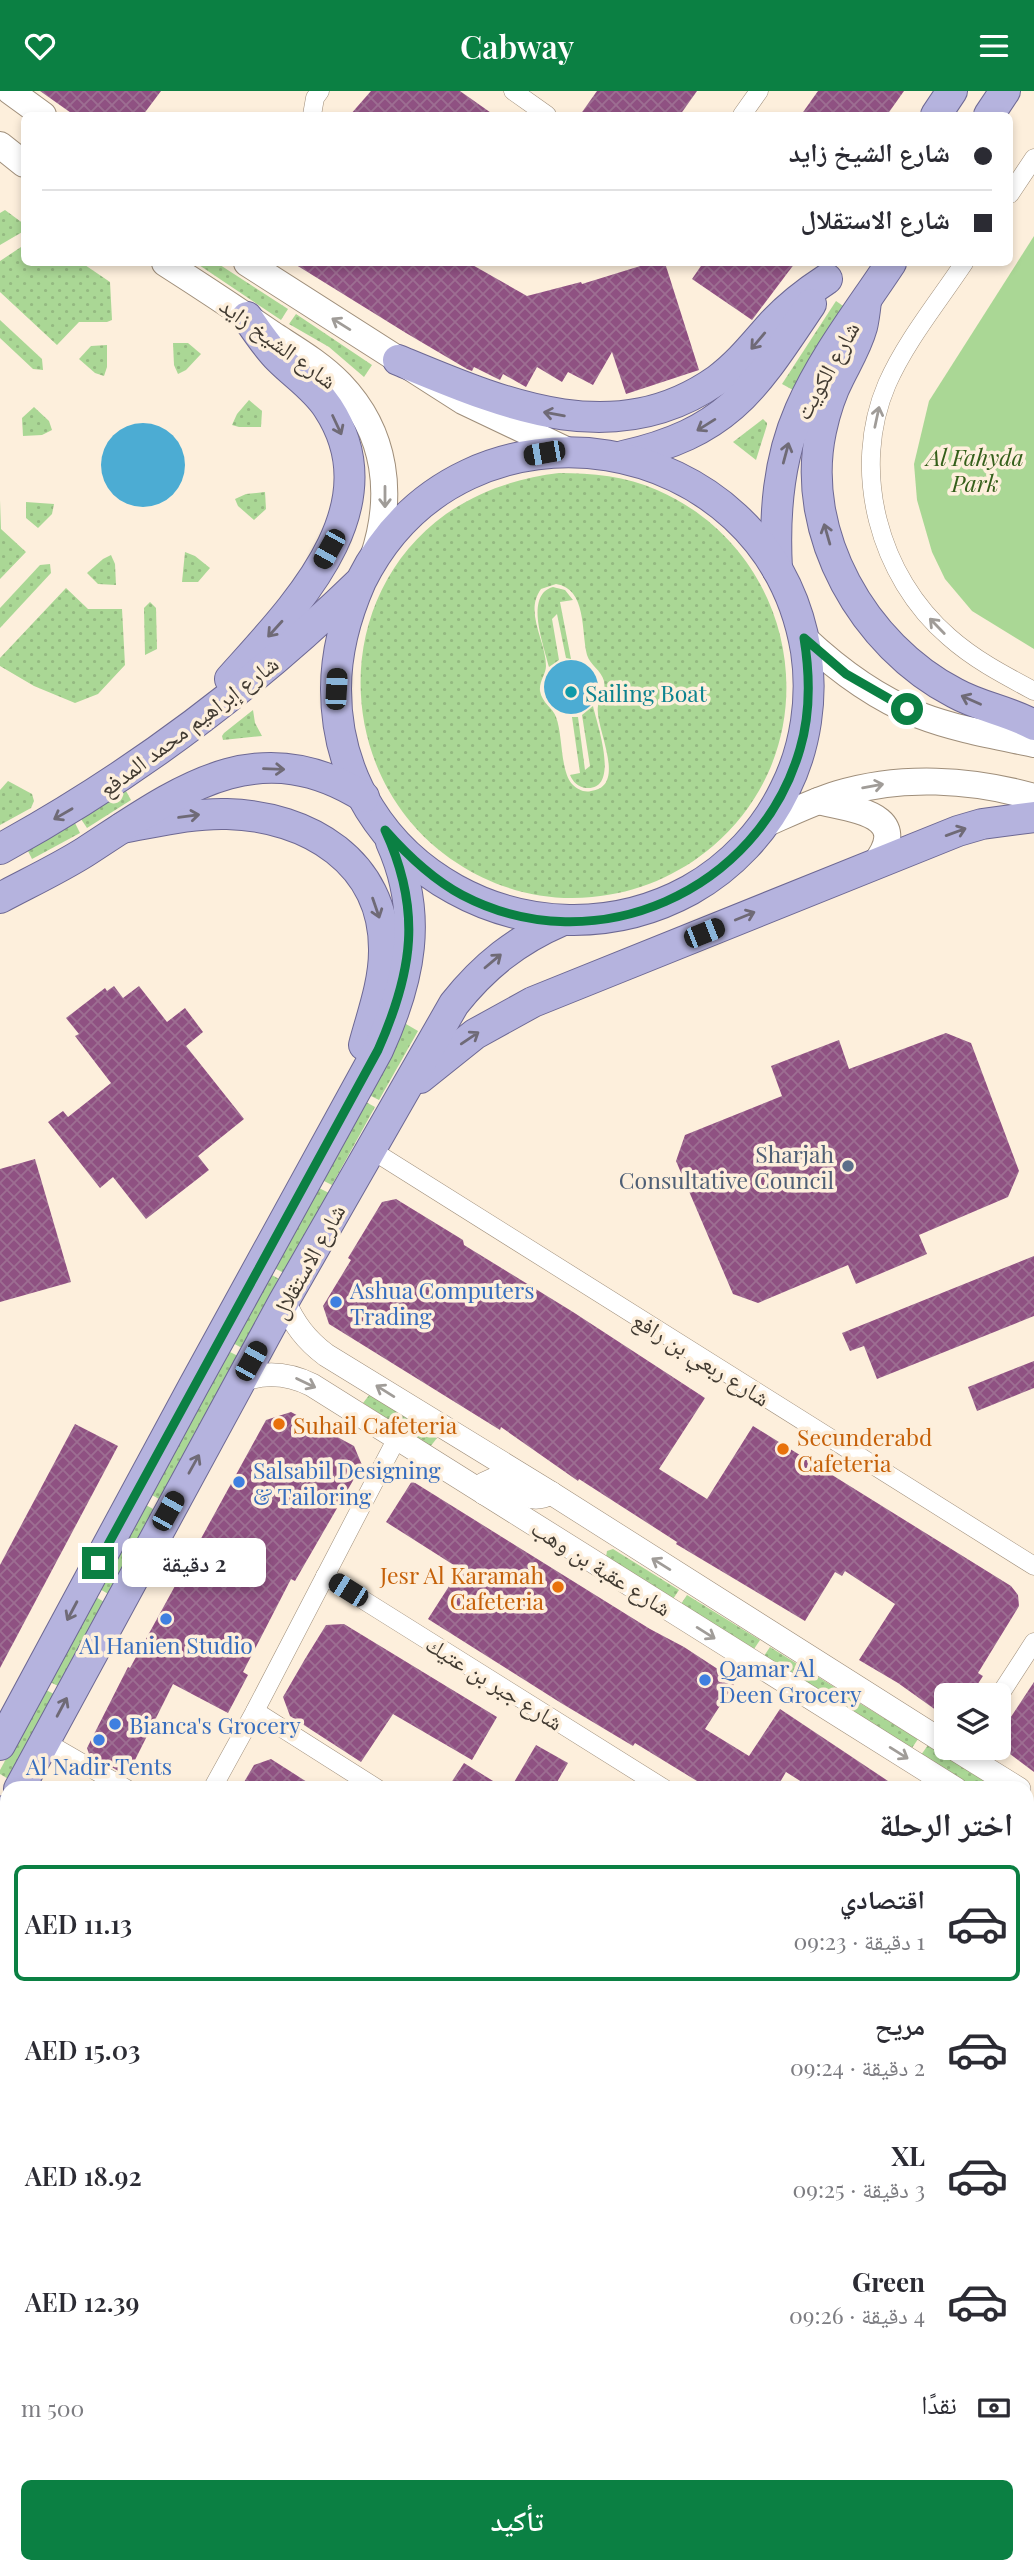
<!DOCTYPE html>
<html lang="ar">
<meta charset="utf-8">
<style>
body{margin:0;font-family:"Playfair Display","Noto Naskh Arabic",serif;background:#f2f2f3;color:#2b2b33;direction:rtl;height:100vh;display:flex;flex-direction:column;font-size:26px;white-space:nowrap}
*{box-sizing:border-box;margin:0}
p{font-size:23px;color:#7c7c81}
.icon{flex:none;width:38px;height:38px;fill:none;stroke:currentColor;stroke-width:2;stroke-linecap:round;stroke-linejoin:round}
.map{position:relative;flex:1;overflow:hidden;direction:ltr}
.panel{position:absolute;left:0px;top:1690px;width:1034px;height:793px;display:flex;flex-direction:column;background:#fff;border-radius:21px 21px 0 0;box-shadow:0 4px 10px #0003;direction:rtl}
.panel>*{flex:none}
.guide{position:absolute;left:21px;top:21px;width:992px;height:154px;border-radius:10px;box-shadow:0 4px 10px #0003;direction:rtl;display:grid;align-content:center;height:154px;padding:0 21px;background:#fff}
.controls{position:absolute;left:934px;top:1592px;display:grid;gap:14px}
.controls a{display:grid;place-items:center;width:77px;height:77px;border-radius:10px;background:#fff;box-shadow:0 4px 10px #0003;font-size:35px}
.end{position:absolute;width:32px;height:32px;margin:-16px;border:9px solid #0b8043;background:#fff;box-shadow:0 0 0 4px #fff}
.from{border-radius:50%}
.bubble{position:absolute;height:49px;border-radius:10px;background:#fff;box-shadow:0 4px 10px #0003;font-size:23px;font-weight:600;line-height:49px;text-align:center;direction:rtl}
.car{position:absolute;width:21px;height:42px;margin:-21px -10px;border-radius:9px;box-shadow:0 0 5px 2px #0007;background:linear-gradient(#222 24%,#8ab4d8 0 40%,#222 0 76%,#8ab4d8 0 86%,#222 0)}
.guide b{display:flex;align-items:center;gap:24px;height:66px;font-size:26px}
.guide b+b{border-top:2px solid #e1e1e2}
.guide i{width:18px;height:18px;background:#2b2b33}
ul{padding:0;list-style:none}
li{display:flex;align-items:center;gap:21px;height:116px;margin:0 14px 10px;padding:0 7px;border:4px solid transparent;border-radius:10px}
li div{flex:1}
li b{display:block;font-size:26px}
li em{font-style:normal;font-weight:600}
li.on{border-color:#0b8043}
li>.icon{width:63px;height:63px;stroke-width:1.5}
h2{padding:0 21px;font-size:32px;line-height:84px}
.pay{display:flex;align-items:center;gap:18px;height:77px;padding:0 21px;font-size:26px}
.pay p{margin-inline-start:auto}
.button{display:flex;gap:14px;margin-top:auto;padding:14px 21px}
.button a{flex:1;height:80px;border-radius:10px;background:#0b8043;color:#fff;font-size:28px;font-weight:600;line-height:80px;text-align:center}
header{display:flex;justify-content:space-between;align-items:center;height:91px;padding:0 21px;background:#0b8043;color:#fff;font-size:32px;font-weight:600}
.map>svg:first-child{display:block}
.commercial{fill:#efe1f5}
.grass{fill:url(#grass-dots);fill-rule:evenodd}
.park{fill:#aad795}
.water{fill:#4cacd3}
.building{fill:url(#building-cross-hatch)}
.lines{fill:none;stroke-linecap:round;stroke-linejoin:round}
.minor-casing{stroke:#9f8e7a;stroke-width:19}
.tertiary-casing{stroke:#9f8e7a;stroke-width:24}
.secondary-casing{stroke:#9f8e7a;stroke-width:28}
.primary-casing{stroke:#6d6893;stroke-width:32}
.minor{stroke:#fff;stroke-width:18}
.tertiary{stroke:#fff;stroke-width:23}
.secondary{stroke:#fff;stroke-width:26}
.primary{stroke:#b5b3de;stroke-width:30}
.oneway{stroke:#a09c98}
.oneway2{stroke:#6f6a76}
.route{stroke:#0b8043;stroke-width:9}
.culture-dot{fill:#0f9aa8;stroke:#fdefdc;stroke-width:2.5}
.service-dot{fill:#5c6f8a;stroke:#fdefdc;stroke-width:2.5}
.shop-dot{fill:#3f7fe0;stroke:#fdefdc;stroke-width:2.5}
.food-dot{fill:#e8710a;stroke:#fdefdc;stroke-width:2.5}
.labels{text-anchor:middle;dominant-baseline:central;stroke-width:7;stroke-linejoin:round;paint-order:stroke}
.street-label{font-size:23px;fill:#413a31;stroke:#fdefdc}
.park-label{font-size:23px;font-style:italic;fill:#345f1a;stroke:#fdefdc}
.culture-label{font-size:23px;fill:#0d838f;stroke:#fdefdc;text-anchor:start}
.service-label{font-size:23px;fill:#4e5e75;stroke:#fdefdc;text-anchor:end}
.shop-label{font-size:23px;fill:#366cbe;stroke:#fdefdc;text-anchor:start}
.food-label{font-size:23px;fill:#c56008;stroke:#fdefdc;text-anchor:start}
</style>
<header><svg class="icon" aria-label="menu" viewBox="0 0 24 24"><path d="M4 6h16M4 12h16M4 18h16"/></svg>Cabway<svg class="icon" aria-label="heart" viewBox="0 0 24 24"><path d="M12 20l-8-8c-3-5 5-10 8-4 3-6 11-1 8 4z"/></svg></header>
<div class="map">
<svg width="1034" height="2482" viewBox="0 0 1034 2482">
<defs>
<pattern id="grass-dots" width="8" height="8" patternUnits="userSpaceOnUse" patternTransform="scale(1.75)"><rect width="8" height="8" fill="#aad795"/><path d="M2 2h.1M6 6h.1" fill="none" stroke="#94b981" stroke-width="1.8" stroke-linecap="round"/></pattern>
<pattern id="building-cross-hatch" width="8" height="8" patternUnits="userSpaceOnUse" patternTransform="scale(1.75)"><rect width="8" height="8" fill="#8f5182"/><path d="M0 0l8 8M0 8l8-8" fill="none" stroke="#9d6e92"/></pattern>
</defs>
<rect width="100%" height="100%" fill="#fdefdc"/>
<path class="commercial" d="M1034 2282V2482H907L911 2476H1027V2293Z"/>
<g class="grass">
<path d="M5 119 24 133V140L0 154V122Z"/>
<path d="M24 154V172H82L110 191 112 229 107 231H79L57 254 0 201V170Z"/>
<path d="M196 172H217L288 218 281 229Z"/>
<path d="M836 210 846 217 793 299 782 293Z"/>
<path d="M296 223 372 274 364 286 329 256 289 233Z"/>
<path d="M0 229 42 268 43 279 33 278 0 247Z"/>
<path d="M173 252H188L201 263 186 279 178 283 174 274Z"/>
<path d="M107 254V276L104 285 95 282 79 268 91 255Z"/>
<path d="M249 309 262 320 261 336H239L232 334 237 323Z"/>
<path d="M34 316 49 330 52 339 42 344 23 345 22 327Z"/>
<path d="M763 328 767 332V334L756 369 733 351Z"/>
<path d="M559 382C592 382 626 385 657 399 800 461 833 652 713 755 679 784 637 802 592 806 545 811 496 798 457 772 335 693 326 509 446 423 481 399 518 387 559 382ZM556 493C587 498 581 540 587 564 590 574 601 579 604 590 606 601 600 606 598 615 594 636 629 695 591 700 584 702 577 698 572 693 560 679 563 644 556 626 553 617 542 612 540 600 539 590 546 583 546 575 546 550 524 521 541 498Z"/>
<path d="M265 401 266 418 254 429 238 415 235 408 246 403Z"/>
<path d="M0 409 1 438 26 461 0 488Z"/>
<path d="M26 411 54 413 52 423 38 437 26 427Z"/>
<path d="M185 461 195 465 210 477 198 491H182Z"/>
<path d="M111 464 115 473 116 494 98 493 87 482 103 468Z"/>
<path d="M50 473 51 482 0 537V517L40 474Z"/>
<path d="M553 496 565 499 573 509 560 511 571 568 566 567 557 523 552 528 559 569 549 576C544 554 524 504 553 496Z"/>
<path d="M66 497 88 518H122L125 574 98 603 75 612 34 595 0 575V567Z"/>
<path d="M150 511 156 517 157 558 145 564 144 517Z"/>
<path d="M593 615C597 633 621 700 586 697 578 696 573 691 570 684L580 682 572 626H578L585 679 590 675 582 624Z"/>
<path d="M253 619 255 632 262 645 223 649 222 645 224 642Z"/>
<path d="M8 690 32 703 34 710 31 717 0 734V699Z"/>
<path d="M126 700 131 709 87 737 81 728Z"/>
<path d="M75 732 80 742 32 768 27 758Z"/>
<path d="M406 933 418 940 379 1009 367 1003Z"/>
<path d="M364 1010 375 1016 332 1094 320 1088Z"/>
<path d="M317 1096 329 1102 284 1182 272 1176Z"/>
<path d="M270 1183 281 1189 242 1257 231 1251Z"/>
<path d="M228 1260 238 1265 161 1409 150 1403Z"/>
<path d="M370 1303 437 1347 430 1356 363 1312Z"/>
<path d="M144 1413 155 1419 110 1504 98 1497Z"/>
<path d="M613 1458 679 1499 673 1508 606 1466 607 1460Z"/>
<path d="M687 1504 760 1549 754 1558 681 1513Z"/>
<path d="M94 1505 106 1512 60 1596 48 1590Z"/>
<path d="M770 1556 839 1599 834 1608 764 1565Z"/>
<path d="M44 1598 56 1604 10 1689 0 1683V1679Z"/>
<path d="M848 1605 918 1648 912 1657 842 1614Z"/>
<path d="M928 1654 996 1697H973L921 1664Z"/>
</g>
<path class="park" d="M1034 145V558L972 520 945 488 932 461 917 409 914 373 929 310Z"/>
<g class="water">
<circle cx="143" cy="374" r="42"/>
<circle cx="571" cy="596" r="27"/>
</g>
<g class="building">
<path d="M40 0H161L143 24H74Z"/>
<path d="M371 0H460L494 24H350Z"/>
<path d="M597 0H697L680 24H580Z"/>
<path d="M818 0H904L887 24H801Z"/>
<path d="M293 172H469L527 205 581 191 582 193 650 172H665L699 279 626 303 612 261 593 294 568 281 562 291 537 276 526 296 503 283 500 289 474 276 472 280 467 278 406 242Z"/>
<path d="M703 172H795L752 229 692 188Z"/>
<path d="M114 895 123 907 139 895 167 931 185 917 203 941 186 955 244 1028 198 1065 209 1079 146 1128 113 1086 100 1097 48 1031 63 1020 68 1026 111 992 75 945 79 943 66 927 105 897 107 900Z"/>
<path d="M946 942 971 952 1019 1080 1008 1106 919 1144 927 1163 856 1193 848 1174 758 1212 733 1203 676 1070 685 1044 782 1005 771 975 839 949 849 978Z"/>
<path d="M35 1068 71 1191 0 1211V1078Z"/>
<path d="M396 1108 463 1149 464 1154 573 1221 705 1307 659 1378 707 1408 753 1335 1011 1495 1018 1504 1019 1515 978 1582 983 1585 970 1605H947V1627L898 1592 859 1569 895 1513 845 1480 842 1485 835 1481 805 1530 676 1453 677 1451 579 1388 578 1390 501 1336 500 1339 329 1233 323 1215 351 1169 348 1167 382 1111Z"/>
<path d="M1034 1165V1225L877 1288 864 1255 850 1260 842 1242Z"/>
<path d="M1034 1270V1297L977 1320 968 1296Z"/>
<path d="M291 1321 354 1355 362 1374 295 1490 291 1488 243 1581 248 1584 228 1622 173 1593 127 1685 89 1663 87 1657 128 1576 130 1577 266 1329Z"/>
<path d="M75 1333 118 1355 0 1577V1474Z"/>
<path d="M412 1390 650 1538 684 1556 736 1590 705 1638 749 1665 780 1618 900 1698H813L786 1681 776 1698H710L635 1652 633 1655 561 1612 428 1528 460 1478 386 1431Z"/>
<path d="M344 1533 497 1626 472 1669 393 1623 361 1671 290 1625 283 1606 305 1568 326 1534Z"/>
<path d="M1034 1591V1681L1006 1660 1003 1638Z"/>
<path d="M536 1654 568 1672 553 1698H510Z"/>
<path d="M271 1668 318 1698H240L254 1674Z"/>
<path d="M464 1672 506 1698H447Z"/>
</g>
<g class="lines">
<defs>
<g id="minor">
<path d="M513 0 547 24"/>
<path d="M312 24 315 7 320 0"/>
<path d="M742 24 759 0"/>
<path d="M1010 103 1034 67"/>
<path d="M964 172C938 211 906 250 887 293 850 379 879 486 949 546 975 569 1004 584 1034 600"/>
<path d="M370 1058 1034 1475"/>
<path d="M325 1485 665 1698"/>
<path d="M999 1605 1034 1551"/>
<path d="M255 1620 378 1698"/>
<path d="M44 1650 127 1698"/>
<path d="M212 1698 255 1620 397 1347"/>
<path d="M1027 1924 1034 1927"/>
<path d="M1027 2107 1034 2111"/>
<path d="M1027 2279 1034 2269"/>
<path d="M0 2298 7 2285"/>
<path d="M0 2462 7 2466"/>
<path d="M22 2476 31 2482"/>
<path d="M840 2476 849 2482"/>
<path d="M92 2482 95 2476"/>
<path d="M894 2482 898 2476"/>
</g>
<g id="tertiary">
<path d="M284 1210C294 1233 306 1249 326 1264L551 1402 947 1653"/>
<path d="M240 1290C265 1280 288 1282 312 1294L956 1698"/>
<path d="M484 1402V1393L495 1388C514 1397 529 1414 551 1402"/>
<path d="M953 1657 1019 1698"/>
<path d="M1027 1742 1034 1746"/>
<path d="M0 2128 7 2132"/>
<path d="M0 2166 7 2170"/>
<path d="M493 2476 502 2482"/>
<path d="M555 2476 564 2482"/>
</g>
<g id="secondary">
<path d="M10 0 43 24"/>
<path d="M0 54 24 73"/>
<path d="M165 172C201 195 236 218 272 243 295 258 321 273 340 293 387 342 394 405 373 467"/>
<path d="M247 172 463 310 568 360"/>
<path d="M804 547C837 578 876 607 919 624 955 638 996 645 1034 653"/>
<path d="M818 710C854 719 913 723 875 773"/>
<path d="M763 734C788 723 812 711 838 703 901 684 971 688 1034 706"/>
</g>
<g id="primary">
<path d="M936 24 952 0"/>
<path d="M989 24 1005 0"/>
<path d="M866 210C865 219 864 228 862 236 857 254 848 269 840 285 831 302 825 321 821 340 799 443 864 555 955 602 980 616 1009 620 1034 634"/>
<path d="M398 269C502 312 613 362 717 289 739 273 755 252 773 232 789 215 807 201 827 188"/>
<path d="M623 365C729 341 754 298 811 213"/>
<path d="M777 478C774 423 778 369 800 319 823 266 860 219 891 172"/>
<path d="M230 588C293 517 394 418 328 317 315 297 296 285 279 268 267 256 257 241 247 226"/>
<path d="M122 737C156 731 191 722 227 723 308 725 385 771 384 860 384 892 372 924 364 954"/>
<path d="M0 758C133 685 252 596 361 490 463 286 769 336 806 560 813 606 806 656 785 698 765 740 731 776 690 799 535 884 336 779 336 598 336 559 346 524 361 490"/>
<path d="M0 807C28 792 58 778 85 761 176 702 256 638 364 706"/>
<path d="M420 987 475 943 533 911 958 740 982 733 1034 726"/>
<path d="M0 1654 193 1296 378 959C410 889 424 824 391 751"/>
<path d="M19 1698 284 1210 454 913C484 875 517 849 561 830"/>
<path d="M0 1732 7 1719"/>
</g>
</defs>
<use href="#minor" class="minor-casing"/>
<use href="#tertiary" class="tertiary-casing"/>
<use href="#secondary" class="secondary-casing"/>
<use href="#primary" class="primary-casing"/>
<use href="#minor" class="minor"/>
<use href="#tertiary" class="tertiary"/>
<use href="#secondary" class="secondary"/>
<use href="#primary" class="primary"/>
</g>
<defs><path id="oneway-shaft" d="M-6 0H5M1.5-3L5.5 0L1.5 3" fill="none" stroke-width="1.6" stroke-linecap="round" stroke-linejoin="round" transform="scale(1.75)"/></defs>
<g class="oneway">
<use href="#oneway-shaft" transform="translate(341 233) rotate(-148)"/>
<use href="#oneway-shaft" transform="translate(877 326) rotate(-78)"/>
<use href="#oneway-shaft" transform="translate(385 406) rotate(90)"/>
<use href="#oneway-shaft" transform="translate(937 535) rotate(-134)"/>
<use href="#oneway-shaft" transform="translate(873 695) rotate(-10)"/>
<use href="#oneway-shaft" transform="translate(306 1292) rotate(26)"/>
<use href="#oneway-shaft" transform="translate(385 1300) rotate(-148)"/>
<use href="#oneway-shaft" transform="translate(661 1473) rotate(-148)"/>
<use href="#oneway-shaft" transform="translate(706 1542) rotate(32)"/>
<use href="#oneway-shaft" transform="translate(899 1662) rotate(32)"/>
</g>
<g class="oneway2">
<use href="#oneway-shaft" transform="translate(758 250) rotate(130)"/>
<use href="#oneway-shaft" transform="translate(554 323) rotate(-170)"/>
<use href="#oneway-shaft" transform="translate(337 334) rotate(65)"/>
<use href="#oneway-shaft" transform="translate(706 334) rotate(148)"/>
<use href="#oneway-shaft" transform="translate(786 362) rotate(-75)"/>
<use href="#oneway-shaft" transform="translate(827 443) rotate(-106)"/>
<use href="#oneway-shaft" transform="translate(275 538) rotate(132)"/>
<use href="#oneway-shaft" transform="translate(971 609) rotate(-156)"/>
<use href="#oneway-shaft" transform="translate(274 678) rotate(2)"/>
<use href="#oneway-shaft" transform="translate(63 723) rotate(150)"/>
<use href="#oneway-shaft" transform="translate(189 725) rotate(-8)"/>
<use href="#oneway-shaft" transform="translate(956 741) rotate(-20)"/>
<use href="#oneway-shaft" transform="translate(376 817) rotate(71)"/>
<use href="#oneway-shaft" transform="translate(745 825) rotate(-22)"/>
<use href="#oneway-shaft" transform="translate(493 870) rotate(-40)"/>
<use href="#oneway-shaft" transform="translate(470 947) rotate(-34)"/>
<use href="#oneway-shaft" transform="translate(194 1373) rotate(-61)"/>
<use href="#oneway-shaft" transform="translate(72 1520) rotate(118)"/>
<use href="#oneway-shaft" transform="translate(62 1616) rotate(-62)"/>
</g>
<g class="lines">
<path class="route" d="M98 1472 378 959C413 880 422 819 385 739 408 765 432 788 462 804 595 874 759 800 800 658 811 621 810 584 804 547L846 583 907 618"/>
</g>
<circle class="culture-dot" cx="571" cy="601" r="7"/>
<circle class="service-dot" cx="848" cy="1075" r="7"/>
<g class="shop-dot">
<circle cx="336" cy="1211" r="7"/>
<circle cx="239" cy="1391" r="7"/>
<circle cx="166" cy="1528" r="7"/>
<circle cx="705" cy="1589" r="7"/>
<circle cx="115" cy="1633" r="7"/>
<circle cx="99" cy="1649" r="7"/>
</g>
<g class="food-dot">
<circle cx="279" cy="1333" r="7"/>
<circle cx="783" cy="1358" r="7"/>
<circle cx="558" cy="1496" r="7"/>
</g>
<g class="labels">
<g class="street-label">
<text transform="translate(279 251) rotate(36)">شارع الشيخ زايد</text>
<text transform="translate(826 279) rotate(-61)">شارع الكويت</text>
<text transform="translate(188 634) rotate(-37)">شارع إبراهيم محمد المدفع</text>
<text transform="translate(307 1170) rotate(-61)">شارع الاستقلال</text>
<text transform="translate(702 1267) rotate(32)">شارع ربعي بن رافع</text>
<text transform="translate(602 1476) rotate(32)">شارع عقبة بن وهب</text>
<text transform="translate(495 1591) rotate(32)">شارع جبر بن عتيك</text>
</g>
<g class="park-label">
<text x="975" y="365">Al Fahyda<tspan x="975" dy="26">Park</tspan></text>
</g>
<g class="culture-label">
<text x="585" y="601">Sailing Boat</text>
</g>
<g class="service-label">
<text x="834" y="1062">Sharjah<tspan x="834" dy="26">Consultative Council</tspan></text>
</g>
<g class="shop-label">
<text x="350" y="1198">Ashua Computers<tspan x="350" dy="26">Trading</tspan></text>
<text x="253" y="1378">Salsabil Designing<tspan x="253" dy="26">&amp; Tailoring</tspan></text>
<text x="166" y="1553" text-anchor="middle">Al Hanien Studio</text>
<text x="719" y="1576">Qamar Al<tspan x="719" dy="26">Deen Grocery</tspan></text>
<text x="129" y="1633">Bianca's Grocery</text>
<text x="99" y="1674" text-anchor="middle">Al Nadir Tents</text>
</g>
<g class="food-label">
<text x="293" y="1333">Suhail Cafeteria</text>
<text x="797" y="1345">Secunderabd<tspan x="797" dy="26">Cafeteria</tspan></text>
<text x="544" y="1483" text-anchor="end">Jesr Al Karamah<tspan x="544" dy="26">Cafeteria</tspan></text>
</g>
</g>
</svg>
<div class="controls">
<a><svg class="icon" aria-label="layers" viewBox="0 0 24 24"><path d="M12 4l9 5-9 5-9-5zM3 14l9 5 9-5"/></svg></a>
</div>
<i class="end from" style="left:907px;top:618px"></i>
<i class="end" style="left:98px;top:1472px"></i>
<div class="bubble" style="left:122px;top:1447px;width:144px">2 دقيقة</div>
<i class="car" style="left:544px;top:362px;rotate:260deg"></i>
<i class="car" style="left:329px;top:458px;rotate:209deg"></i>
<i class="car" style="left:336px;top:598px;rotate:3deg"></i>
<i class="car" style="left:704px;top:842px;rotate:68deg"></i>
<i class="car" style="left:251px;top:1270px;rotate:29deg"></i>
<i class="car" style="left:168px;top:1420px;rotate:29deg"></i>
<i class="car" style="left:348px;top:1499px;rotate:302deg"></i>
<div class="guide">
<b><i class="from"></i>شارع الشيخ زايد</b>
<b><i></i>شارع الاستقلال</b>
</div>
<section class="panel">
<h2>اختر الرحلة</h2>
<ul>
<li class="on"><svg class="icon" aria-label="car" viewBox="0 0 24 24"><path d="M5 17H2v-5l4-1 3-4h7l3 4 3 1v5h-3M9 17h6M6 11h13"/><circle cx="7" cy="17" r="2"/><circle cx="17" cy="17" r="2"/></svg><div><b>اقتصادي</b><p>1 دقيقة · 09:23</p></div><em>AED 11.13</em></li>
<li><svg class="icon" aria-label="car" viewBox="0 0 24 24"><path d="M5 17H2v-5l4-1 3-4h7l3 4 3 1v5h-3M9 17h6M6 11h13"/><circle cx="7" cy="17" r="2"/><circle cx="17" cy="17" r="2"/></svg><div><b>مريح</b><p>2 دقيقة · 09:24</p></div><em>AED 15.03</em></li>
<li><svg class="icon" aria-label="car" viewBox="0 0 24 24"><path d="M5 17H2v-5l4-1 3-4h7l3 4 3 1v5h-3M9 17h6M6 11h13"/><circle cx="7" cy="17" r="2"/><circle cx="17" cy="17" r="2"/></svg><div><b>XL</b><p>3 دقيقة · 09:25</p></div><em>AED 18.92</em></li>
<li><svg class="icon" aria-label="car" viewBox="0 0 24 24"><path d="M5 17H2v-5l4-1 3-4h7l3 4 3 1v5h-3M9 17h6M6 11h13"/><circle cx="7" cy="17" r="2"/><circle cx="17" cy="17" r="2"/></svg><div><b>Green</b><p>4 دقيقة · 09:26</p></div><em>AED 12.39</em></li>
</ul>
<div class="pay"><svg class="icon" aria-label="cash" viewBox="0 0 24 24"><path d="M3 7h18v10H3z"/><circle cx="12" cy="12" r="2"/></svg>نقدًا<p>500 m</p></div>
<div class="button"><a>تأكيد</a></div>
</section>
</div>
